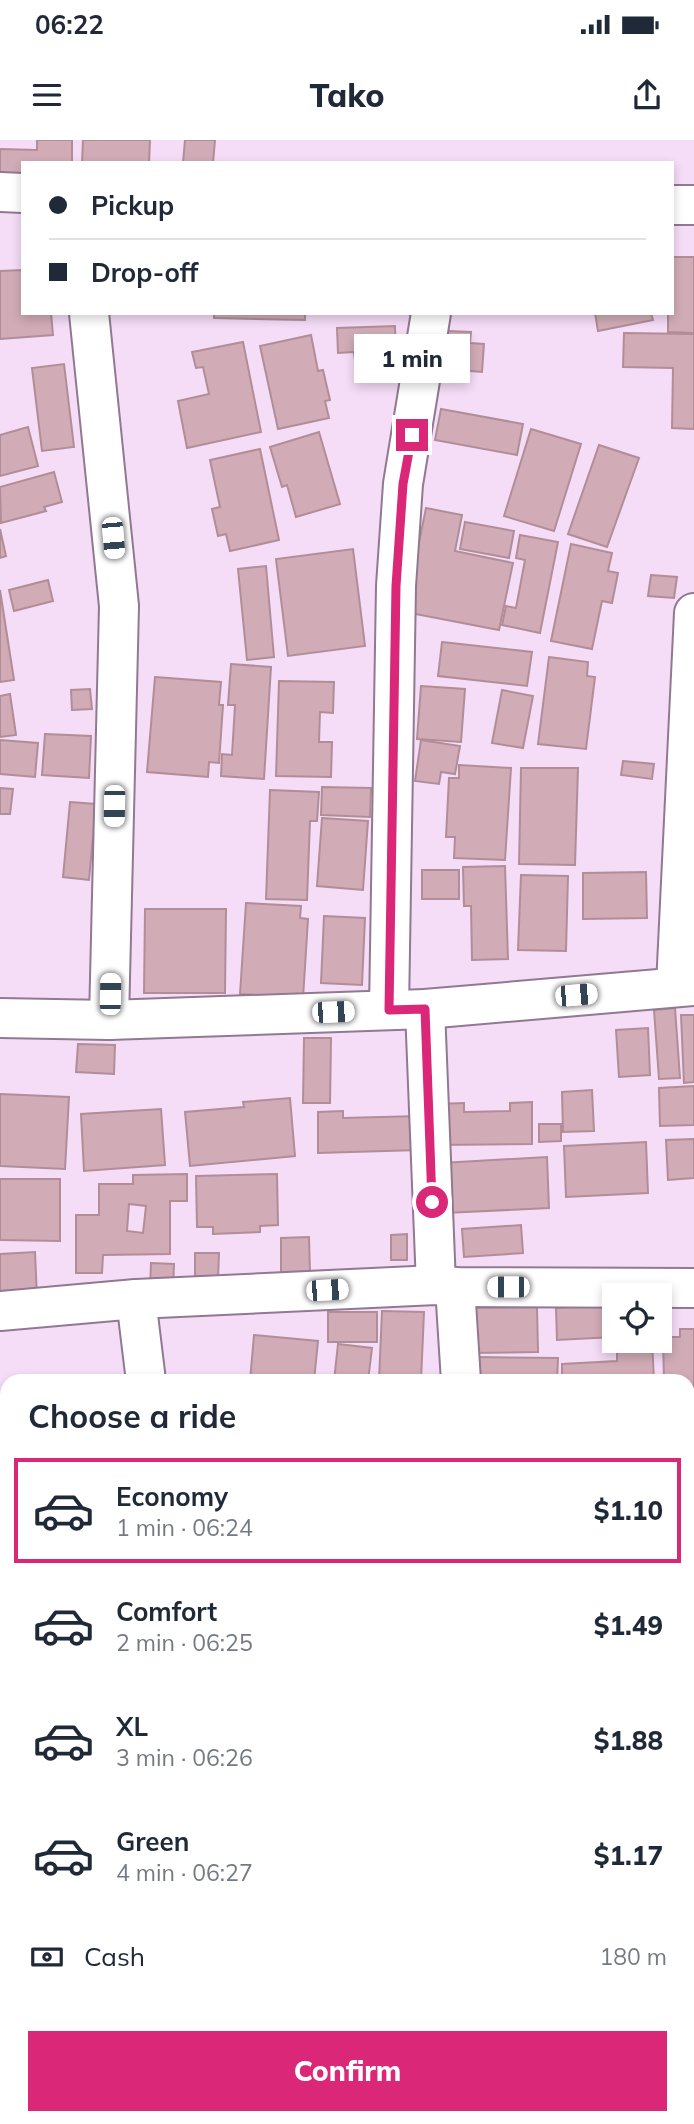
<!DOCTYPE html>
<meta charset="utf-8">
<style>
body{margin:0;font-family:Mulish,sans-serif;background:#f6f6f7;color:#1f2937;height:100vh;display:flex;flex-direction:column;font-size:26px;white-space:nowrap}
*{box-sizing:border-box;margin:0}
p{font-size:23px;color:#747a83}
.icon{flex:none;width:38px;height:38px;fill:none;stroke:currentColor;stroke-width:2;stroke-linecap:round;stroke-linejoin:round}
.map{position:relative;flex:1;overflow:hidden}
.details{position:absolute;left:0px;top:1234px;width:695px;height:751px;display:flex;flex-direction:column;background:#fff;border-radius:21px 21px 0 0;box-shadow:0 4px 10px #0003}
.details>*{flex:none}
.hud{position:absolute;left:21px;top:21px;width:653px;height:154px;border-radius:0px;box-shadow:0 4px 10px #0003;display:grid;align-content:center;height:154px;padding:0 28px;background:#fff}
.controls{position:absolute;left:602px;top:1143px;display:grid;gap:14px}
.controls a{display:grid;place-items:center;width:70px;height:70px;border-radius:0px;background:#fff;box-shadow:0 4px 10px #0003;font-size:35px}
.end{position:absolute;width:32px;height:32px;margin:-16px;border:9px solid #db2777;background:#fff;box-shadow:0 0 0 4px #fff}
.from{border-radius:50%}
.bubble{position:absolute;height:49px;border-radius:0px;background:#fff;box-shadow:0 4px 10px #0003;font-size:23px;font-weight:800;line-height:49px;text-align:center}
.car{position:absolute;width:21px;height:42px;margin:-21px -10px;border-radius:9px;box-shadow:0 0 5px 2px #0007;background:linear-gradient(#fff 24%,#345 0 40%,#fff 0 76%,#345 0 86%,#fff 0)}
.hud b{display:flex;align-items:center;gap:24px;height:66px;font-size:26px}
.hud b+b{border-top:2px solid #e0e1e3}
.hud i{width:18px;height:18px;background:#1f2937}
ul{padding:0;list-style:none}
li{display:flex;align-items:center;gap:21px;height:105px;margin:0 14px 10px;padding:0 14px;border:4px solid transparent;border-radius:0px}
li div{flex:1}
li b{display:block;font-size:26px}
li em{font-style:normal;font-weight:800}
li.on{border-color:#db2777}
li>.icon{width:63px;height:63px;stroke-width:1.5}
h2{padding:0 28px;font-size:32px;line-height:84px}
.pay{display:flex;align-items:center;gap:18px;height:77px;padding:0 28px;font-size:26px}
.pay p{margin-inline-start:auto}
.action{display:flex;gap:14px;margin-top:auto;padding:14px 28px}
.action a{flex:1;height:80px;border-radius:0px;background:#db2777;color:#fff;font-size:28px;font-weight:800;line-height:80px;text-align:center}
.status{display:flex;justify-content:space-between;align-items:center;height:49px;padding:0 35px;background:#fff;direction:ltr}
.status svg{height:19px;fill:currentColor}
header{display:flex;justify-content:space-between;align-items:center;height:91px;padding:0 28px;background:#fff;font-size:32px;font-weight:800}
.map>svg:first-child{display:block}
.building{fill:#d1acb7;stroke:#b18d98;stroke-width:2;fill-rule:evenodd}
.lines{fill:none;stroke-linecap:round;stroke-linejoin:round}
.minor-casing{stroke:#907991;stroke-width:42}
.minor{stroke:#fff;stroke-width:38}
.route{stroke:#db2777;stroke-width:9}
</style>
<div class="status"><b>06:22</b><svg viewBox="0 0 49 12"><path d="M0 12V9h3v3zM5 12V6h3v6zM10 12V3h3v9zM15 12V0h3v12zM26 1h20v11H26zM47 4h2v5h-2z"/></svg></div>
<header><svg class="icon" aria-label="menu" viewBox="0 0 24 24"><path d="M4 6h16M4 12h16M4 18h16"/></svg>Tako<svg class="icon" aria-label="share" viewBox="0 0 24 24"><path d="M12 15V3M7 8l5-5 5 5M5 13v7h14v-7"/></svg></header>
<div class="map">
<svg width="694" height="1984" viewBox="0 0 694 1984">
<rect width="100%" height="100%" fill="#f5dcf7"/>
<g class="building">
<path d="M37 0H72V23H23V38H0V9L37 10Z"/>
<path d="M83 0H150L149 23H82Z"/>
<path d="M185 0H215L213 23H183Z"/>
<path d="M672 117H694V193L668 192V173H672Z"/>
<path d="M23 130V173H51L53 195 0 199V131Z"/>
<path d="M214 173H305V180L214 178Z"/>
<path d="M595 173H651L653 180 598 191Z"/>
<path d="M395 186 396 220 355 221 354 212 338 213 337 188Z"/>
<path d="M448 191 471 192 470 203 484 204 482 232 445 229Z"/>
<path d="M624 193 694 194V289L672 288 673 228 623 227Z"/>
<path d="M311 195 318 231 323 230 330 260 325 261 329 278 278 289 260 206Z"/>
<path d="M243 202 261 292 187 308 178 261 209 254 203 227 196 228 192 212Z"/>
<path d="M64 224 74 307 42 311 32 228Z"/>
<path d="M441 269 523 284 517 315 435 300Z"/>
<path d="M28 287 38 326 0 336V295Z"/>
<path d="M531 289 581 304 554 391 504 376Z"/>
<path d="M319 292 340 364 296 377 287 345 282 347 270 307Z"/>
<path d="M599 305 639 318 607 407 568 394Z"/>
<path d="M260 309 279 400 230 411 226 394 218 396 212 369 220 367 210 320Z"/>
<path d="M54 332 62 362 44 367 46 371 1 383 0 347Z"/>
<path d="M426 368 462 375 455 411 513 423 499 490 405 472Z"/>
<path d="M465 382 514 391 509 418 460 409Z"/>
<path d="M0 389 6 416 0 418Z"/>
<path d="M520 395 558 402 540 493 502 485 506 466 516 468 525 420 516 418Z"/>
<path d="M571 404 612 413 608 431 618 433 612 463 602 461 592 509 551 501Z"/>
<path d="M353 409 365 506 288 516 276 419Z"/>
<path d="M266 426 274 517 247 520 238 429Z"/>
<path d="M651 435 677 437 674 458 648 456Z"/>
<path d="M48 440 53 461 14 471 9 450Z"/>
<path d="M0 450 14 540 0 542Z"/>
<path d="M442 502 532 512 527 546 438 536Z"/>
<path d="M549 517 588 522 587 536 595 537 586 609 538 604Z"/>
<path d="M231 524 271 527 264 639 221 636 222 614 232 615 235 565H228Z"/>
<path d="M155 537 221 542 219 565H223L219 623 209 622 208 637 147 632Z"/>
<path d="M279 541 334 542 333 573 320 572 319 602H332L331 637 276 636Z"/>
<path d="M421 546 465 549 461 602 417 599Z"/>
<path d="M90 549 92 569 72 570 71 550Z"/>
<path d="M502 550 533 556 523 608 492 603Z"/>
<path d="M10 554 16 595 0 597V556Z"/>
<path d="M45 594 91 596 89 638 42 635Z"/>
<path d="M0 600 38 603 35 637 0 634Z"/>
<path d="M421 600 460 606 455 634 441 632 439 644 415 641Z"/>
<path d="M623 621 654 624 652 639 621 635Z"/>
<path d="M459 625 511 628 505 720 454 718 455 697H446L449 638H459Z"/>
<path d="M521 628H578L575 725 519 724Z"/>
<path d="M322 647 371 648 370 677 321 675Z"/>
<path d="M0 648 13 649 10 674H0Z"/>
<path d="M270 650 319 652 317 681H310L307 760 266 759Z"/>
<path d="M70 662 96 664 89 740 63 737Z"/>
<path d="M322 678 368 681 363 750 317 746Z"/>
<path d="M505 726 508 819 472 820 471 766H464L463 727Z"/>
<rect x="422" y="730" width="37" height="29"/>
<path d="M646 732 647 778 583 779V733Z"/>
<path d="M521 735 568 736 566 811 518 810Z"/>
<path d="M246 763 301 766 300 778 308 779 303 858 240 854Z"/>
<path d="M145 769H226L225 853H144Z"/>
<path d="M324 776 365 778 362 845 321 843Z"/>
<path d="M675 868 680 938 659 939 654 870Z"/>
<path d="M681 875H694V942L684 943Z"/>
<path d="M648 888 650 935 619 937 616 890Z"/>
<path d="M304 898H331L330 963H303Z"/>
<path d="M78 904 115 905 114 934 76 932Z"/>
<path d="M694 946V985L660 986 659 948Z"/>
<path d="M592 950 594 991 563 992 562 952Z"/>
<path d="M0 954 69 957 65 1029 0 1026Z"/>
<path d="M290 958 295 1016 190 1026 185 972 244 967 243 962Z"/>
<path d="M532 962V1004L438 1005V964L464 963V972L510 971V963Z"/>
<path d="M161 969 165 1025 84 1031 81 974Z"/>
<path d="M343 971V978L419 976V1010L318 1013V972Z"/>
<path d="M539 984H561V1001L539 1002Z"/>
<path d="M694 999V1038L668 1040 666 1000Z"/>
<path d="M646 1002 648 1053 566 1057 564 1006Z"/>
<path d="M547 1017 549 1068 445 1073 442 1023Z"/>
<path d="M187 1034V1061H170V1114L103 1115 102 1133H76V1075H99V1044H133V1035ZM129 1064 146 1066 143 1093 127 1091Z"/>
<path d="M277 1034 278 1085 260 1086V1092L213 1094V1087H197L196 1036Z"/>
<path d="M0 1039H60V1101L0 1100Z"/>
<path d="M521 1085 523 1113 464 1117 462 1089Z"/>
<path d="M407 1094V1120H391V1095Z"/>
<path d="M309 1097 310 1133 281 1134V1098Z"/>
<path d="M35 1112 37 1157 0 1159V1114Z"/>
<path d="M195 1113H219L218 1139H195Z"/>
<path d="M151 1123 174 1124 173 1150 150 1149Z"/>
<path d="M614 1164V1197L557 1200 556 1168Z"/>
<path d="M537 1167 538 1212 469 1213V1168Z"/>
<path d="M382 1171 424 1172 421 1241H379Z"/>
<rect x="328" y="1172" width="49" height="30"/>
<path d="M680 1189H694V1274H688V1241H664L663 1197H680Z"/>
<path d="M254 1195 318 1201 314 1241H250Z"/>
<path d="M652 1200 654 1241H562V1224L617 1221V1201Z"/>
<path d="M338 1204 372 1208 368 1241H334Z"/>
<path d="M475 1217 558 1218 557 1241H475Z"/>
<path d="M7 1291V1380L0 1381V1292Z"/>
<path d="M691 1488 694 1572H688V1489Z"/>
<path d="M694 1586V1664H688V1587Z"/>
<path d="M7 1676V1746H0V1677Z"/>
<path d="M694 1682V1788L688 1789V1683Z"/>
<path d="M694 1833V1923H688V1834Z"/>
<path d="M0 1924H7V1978H33L34 1984H0Z"/>
<path d="M694 1952V1984H679V1978H688V1953Z"/>
<path d="M304 1978H350V1984H305Z"/>
<path d="M364 1978H443L444 1984H364Z"/>
<path d="M609 1978H665L666 1984H607L610 1983Z"/>
</g>
<g class="lines">
<defs>
<g id="minor">
<path d="M0 52 23 53"/>
<path d="M672 65H694"/>
<path d="M676 846 694 473"/>
<path d="M425 869 436 1145"/>
<path d="M389 870 396 446 403 344 431 173"/>
<path d="M0 878 109 880 119 466 89 173"/>
<path d="M109 880 425 869 694 846"/>
<path d="M455 1147 461 1241"/>
<path d="M136 1159 146 1241"/>
<path d="M0 1171 136 1159 436 1145 455 1147 694 1148"/>
<path d="M208 1978V1984"/>
<path d="M503 1978 504 1984"/>
</g>
</defs>
<use href="#minor" class="minor-casing"/>
<use href="#minor" class="minor"/>
</g>
<g class="lines">
<path class="route" d="M412 295 403 344 396 446 389 870 425 869 432 1062"/>
</g>
</svg>
<div class="controls">
<a><svg class="icon" aria-label="locate" viewBox="0 0 24 24"><circle cx="12" cy="12" r="6"/><path d="M12 2v4M12 18v4M2 12h4M18 12h4"/></svg></a>
</div>
<i class="end from" style="left:432px;top:1062px"></i>
<i class="end" style="left:412px;top:295px"></i>
<div class="bubble" style="left:354px;top:194px;width:116px">1 min</div>
<i class="car" style="left:113px;top:398px;rotate:175deg"></i>
<i class="car" style="left:114px;top:666px;rotate:181deg"></i>
<i class="car" style="left:110px;top:854px;rotate:1deg"></i>
<i class="car" style="left:576px;top:855px;rotate:85deg"></i>
<i class="car" style="left:333px;top:872px;rotate:88deg"></i>
<i class="car" style="left:508px;top:1147px;rotate:270deg"></i>
<i class="car" style="left:327px;top:1150px;rotate:87deg"></i>
<div class="hud">
<b><i class="from"></i>Pickup</b>
<b><i></i>Drop-off</b>
</div>
<section class="details">
<h2>Choose a ride</h2>
<ul>
<li class="on"><svg class="icon" aria-label="car" viewBox="0 0 24 24"><path d="M5 17H2v-5l4-1 3-4h7l3 4 3 1v5h-3M9 17h6M6 11h13"/><circle cx="7" cy="17" r="2"/><circle cx="17" cy="17" r="2"/></svg><div><b>Economy</b><p>1 min · 06:24</p></div><em>$1.10</em></li>
<li><svg class="icon" aria-label="car" viewBox="0 0 24 24"><path d="M5 17H2v-5l4-1 3-4h7l3 4 3 1v5h-3M9 17h6M6 11h13"/><circle cx="7" cy="17" r="2"/><circle cx="17" cy="17" r="2"/></svg><div><b>Comfort</b><p>2 min · 06:25</p></div><em>$1.49</em></li>
<li><svg class="icon" aria-label="car" viewBox="0 0 24 24"><path d="M5 17H2v-5l4-1 3-4h7l3 4 3 1v5h-3M9 17h6M6 11h13"/><circle cx="7" cy="17" r="2"/><circle cx="17" cy="17" r="2"/></svg><div><b>XL</b><p>3 min · 06:26</p></div><em>$1.88</em></li>
<li><svg class="icon" aria-label="car" viewBox="0 0 24 24"><path d="M5 17H2v-5l4-1 3-4h7l3 4 3 1v5h-3M9 17h6M6 11h13"/><circle cx="7" cy="17" r="2"/><circle cx="17" cy="17" r="2"/></svg><div><b>Green</b><p>4 min · 06:27</p></div><em>$1.17</em></li>
</ul>
<div class="pay"><svg class="icon" aria-label="cash" viewBox="0 0 24 24"><path d="M3 7h18v10H3z"/><circle cx="12" cy="12" r="2"/></svg>Cash<p>180 m</p></div>
<div class="action"><a>Confirm</a></div>
</section>
</div>
